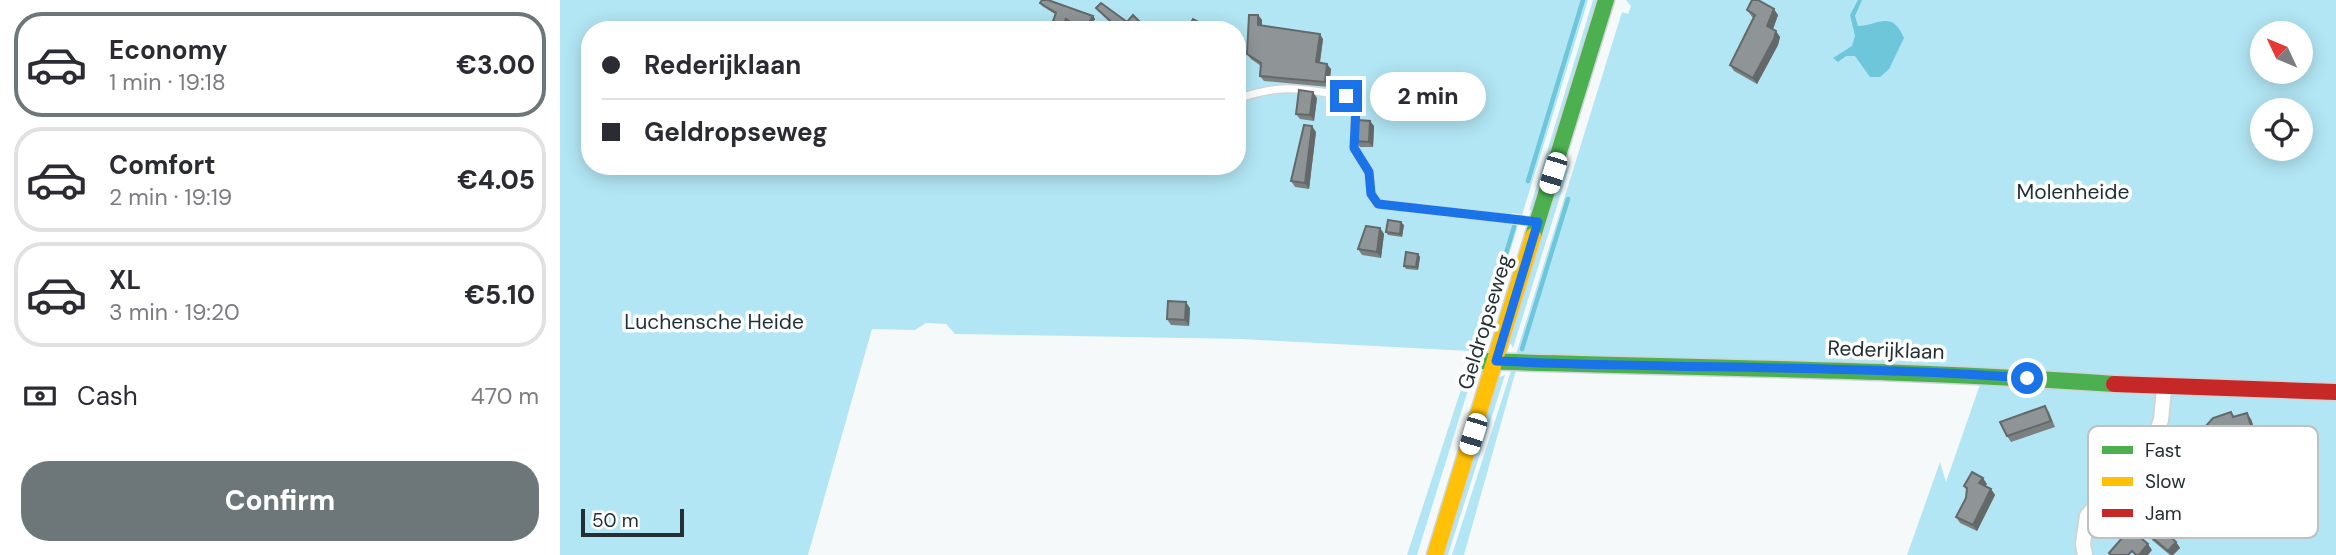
<!DOCTYPE html>
<meta charset="utf-8">
<style>
body{margin:0;font-family:"DM Sans",sans-serif;background:#f2f2f3;color:#2b2b33;height:100vh;display:flex;flex-direction:column;font-size:26px;white-space:nowrap}
*{box-sizing:border-box;margin:0}
p{font-size:23px;color:#7c7c81}
.icon{flex:none;width:38px;height:38px;fill:none;stroke:currentColor;stroke-width:2;stroke-linecap:round;stroke-linejoin:round}
.map{position:relative;flex:1;overflow:hidden}
.drawer{display:flex;flex-direction:column;background:#fff;width:560px}
.drawer>*{flex:none}
.top-card{position:absolute;left:21px;top:21px;width:665px;height:154px;border-radius:28px;box-shadow:0 4px 18px #0003;display:grid;align-content:center;height:154px;padding:0 21px;background:#fff}
.needle{width:46px;rotate:314deg}
.buttons{position:absolute;left:1690px;top:21px;display:grid;gap:14px}
.buttons a{display:grid;place-items:center;width:63px;height:63px;border-radius:50%;background:#fff;box-shadow:0 4px 18px #0003;font-size:35px}
.scale{position:absolute;left:21px;bottom:18px;width:103px;box-sizing:border-box;padding-left:7px;border:4px solid #232f32;border-top:0;font-size:19px;line-height:24px;white-space:nowrap;color:#232f32;-webkit-text-stroke:5px #fff;paint-order:stroke}
.end{position:absolute;width:32px;height:32px;margin:-16px;border:9px solid #1a73e8;background:#fff;box-shadow:0 0 0 4px #fff}
.from{border-radius:50%}
.bubble{position:absolute;height:49px;border-radius:24px;background:#fff;box-shadow:0 4px 18px #0003;font-size:23px;font-weight:800;line-height:49px;text-align:center}
.car{position:absolute;width:21px;height:42px;margin:-21px -10px;border-radius:9px;box-shadow:0 0 5px 2px #0007;background:linear-gradient(#fff 24%,#345 0 40%,#fff 0 76%,#345 0 86%,#fff 0)}
.top-card b{display:flex;align-items:center;gap:24px;height:66px;font-size:26px}
.top-card b+b{border-top:2px solid #e1e1e2}
.top-card i{width:18px;height:18px;background:#2b2b33}
ul{padding:12px 0 0;list-style:none}
li{display:flex;align-items:center;gap:21px;height:105px;margin:0 14px 10px;padding:0 7px;border:4px solid #e1e1e2;border-radius:28px}
li div{flex:1}
li b{display:block;font-size:26px}
li em{font-style:normal;font-weight:800}
li.selected{border-color:#6d7678}
li>.icon{width:63px;height:63px;stroke-width:1.5}
.pay{display:flex;align-items:center;gap:18px;height:77px;padding:0 21px;font-size:26px}
.pay p{margin-inline-start:auto}
.button{display:flex;gap:14px;margin-top:auto;padding:14px 21px}
.button a{flex:1;height:80px;border-radius:28px;background:#6d7678;color:#fff;font-size:28px;font-weight:800;line-height:80px;text-align:center}
main{display:flex;flex:1;min-height:0}
.map>svg:first-child{display:block}
.green{fill:#b2e6f4;fill-rule:evenodd}
.water{fill:#6ec6da}
.lines{fill:none;stroke-linecap:round;stroke-linejoin:round}
.stream{stroke:#6ec6da;stroke-width:4.5}
.lane-casing{stroke:#ced5d7;stroke-width:10}
.street-casing{stroke:#ced5d7;stroke-width:18}
.fast-casing{stroke:#ced5d7;stroke-width:19}
.slow-casing{stroke:#ced5d7;stroke-width:19}
.jam-casing{stroke:#ced5d7;stroke-width:19}
.lane{stroke:#fefefe;stroke-width:7}
.street{stroke:#fefefe;stroke-width:14}
.fast{stroke:#4caf50;stroke-width:16}
.slow{stroke:#ffc107;stroke-width:16}
.jam{stroke:#c62828;stroke-width:16}
.wall{fill:#7b8081}
.shaded-wall{fill:#646869}
.building{fill:#8f9596;stroke:#646869;stroke-width:2}
.route{stroke:#1a73e8;stroke-width:9}
.labels{text-anchor:middle;dominant-baseline:central;stroke-width:7;stroke-linejoin:round;paint-order:stroke}
.park-label{font-size:21px;fill:#1c3137;stroke:#fff}
.street-label{font-size:21px;fill:#232f32;stroke:#fff}
.key{fill:#fff;stroke:#bdc1c2;stroke-width:2}
.key-label{font-size:19px;fill:#232f32}
</style>
<main>
<section class="drawer">
<ul>
<li class="selected"><svg class="icon" aria-label="car" viewBox="0 0 24 24"><path d="M5 17H2v-5l4-1 3-4h7l3 4 3 1v5h-3M9 17h6M6 11h13"/><circle cx="7" cy="17" r="2"/><circle cx="17" cy="17" r="2"/></svg><div><b>Economy</b><p>1 min · 19:18</p></div><em>€3.00</em></li>
<li><svg class="icon" aria-label="car" viewBox="0 0 24 24"><path d="M5 17H2v-5l4-1 3-4h7l3 4 3 1v5h-3M9 17h6M6 11h13"/><circle cx="7" cy="17" r="2"/><circle cx="17" cy="17" r="2"/></svg><div><b>Comfort</b><p>2 min · 19:19</p></div><em>€4.05</em></li>
<li><svg class="icon" aria-label="car" viewBox="0 0 24 24"><path d="M5 17H2v-5l4-1 3-4h7l3 4 3 1v5h-3M9 17h6M6 11h13"/><circle cx="7" cy="17" r="2"/><circle cx="17" cy="17" r="2"/></svg><div><b>XL</b><p>3 min · 19:20</p></div><em>€5.10</em></li>
</ul>
<div class="pay"><svg class="icon" aria-label="cash" viewBox="0 0 24 24"><path d="M3 7h18v10H3z"/><circle cx="12" cy="12" r="2"/></svg>Cash<p>470 m</p></div>
<div class="button"><a>Confirm</a></div>
</section>
<div class="map">
<svg width="1776" height="555" viewBox="0 0 1776 555">
<rect width="100%" height="100%" fill="#f6f9fa"/>
<g class="green">
<path d="M0 0H1028L962 215 952 213 950 218 959 222 919 353 912 356 915 347H910L909 351 681 339 395 334 386 324 366 323 355 330 312 329 248 555H0ZM30 30H677V166H30Z"/>
<path d="M1033 0H1038L975 207 969 211Z"/>
<path d="M1066 0H1776V555H1347L1380 462 1386 482 1424 373 956 354 1062 12 1068 14 1071 6ZM1703 33H1741V72H1703ZM1703 110H1741V149H1703Z"/>
<path d="M1011 161 953 348 949 341 997 184Z"/>
<path d="M908 368 913 374 857 555H847Z"/>
<path d="M956 370 904 555H892L951 371Z"/>
<path d="M945 375 888 555H883L937 378Z"/>
</g>
<path class="water" d="M1298 0H1302L1295 16 1298 26C1317 26 1332 9 1344 38L1329 69 1320 77H1310L1295 56H1286L1278 62 1273 58 1292 46 1295 36 1290 15Z"/>
<g class="lines">
<g class="stream">
<path d="M968 181 1023 0"/>
<path d="M918 346 954 227"/>
<path d="M962 349 1008 199"/>
</g>
<defs>
<path id="lane" d="M677 99C722 83 741 89 786 96L794 99 796 106 794 148 809 172 811 194 818 204 977 222"/>
<path id="street" d="M1525 555 1523 544 1527 516 1595 436 1601 420 1604 388"/>
<g id="fast">
<path d="M973 236 1046 0"/>
<path d="M919 361C1131 368 1342 369 1554 384"/>
</g>
<path id="slow" d="M875 555 973 236"/>
<path id="jam" d="M1554 384 1776 392"/>
</defs>
<use href="#lane" class="lane-casing"/>
<use href="#street" class="street-casing"/>
<use href="#fast" class="fast-casing"/>
<use href="#slow" class="slow-casing"/>
<use href="#jam" class="jam-casing"/>
<use href="#lane" class="lane"/>
<use href="#street" class="street"/>
<use href="#fast" class="fast"/>
<use href="#slow" class="slow"/>
<use href="#jam" class="jam"/>
</g>
<g class="wall">
<path d="M480 3 533 16 535 19 529 29 524 26 522 30H520L508 22 505 28 495 24 493 21 495 14 482 6Z"/>
<path d="M536 8 567 22 582 24 584 27 581 30H559Z"/>
<path d="M1187 10 1218 15 1213 29 1220 37 1218 45 1197 84 1174 71 1170 65 1193 18Z"/>
<path d="M698 15 702 20V26L763 39 760 63 771 69 769 87 704 81 700 76 701 66 691 59 687 54Z"/>
<path d="M757 98 754 121 740 119 736 114Z"/>
<path d="M810 121 814 126 813 147H800L796 141Z"/>
<path d="M756 132 749 189 735 187 731 181Z"/>
<path d="M632 166H652V168Z"/>
<path d="M844 225 842 237 828 235 826 232Z"/>
<path d="M820 228 824 234 821 258 802 255 798 249Z"/>
<path d="M858 254 860 257 858 270 846 269 844 266Z"/>
<path d="M630 308 629 326 611 325 607 319Z"/>
<path d="M1485 406 1489 412 1495 427 1451 442 1447 436Z"/>
<path d="M1671 412 1675 417 1691 419 1695 431 1671 438 1673 444 1636 456 1631 450Z"/>
<path d="M1427 484 1425 486 1431 489 1435 495 1417 531 1400 523 1396 517 1406 498 1407 491 1404 486Z"/>
<path d="M1588 534 1616 542 1620 548 1613 555H1610L1592 540Z"/>
</g>
<g class="shaded-wall">
<path d="M1214 9 1218 15 1212 32 1207 26Z"/>
<path d="M698 15 702 20V31L698 25Z"/>
<path d="M533 16 535 19 529 29 527 26Z"/>
<path d="M1216 31 1220 37 1218 45 1197 84 1193 78Z"/>
<path d="M760 34 763 39 759 67 756 62Z"/>
<path d="M767 64 771 69 769 87 765 82Z"/>
<path d="M753 92 757 98 754 121 750 115Z"/>
<path d="M810 121 814 126 813 147 809 142Z"/>
<path d="M752 126 756 132 749 189 745 183Z"/>
<path d="M841 222 844 225 842 237 840 234Z"/>
<path d="M820 228 824 234 821 258 817 252Z"/>
<path d="M858 254 860 257 858 270 856 267Z"/>
<path d="M626 302 630 308 629 326 625 320Z"/>
<path d="M1687 413 1691 419 1695 431 1691 426Z"/>
<path d="M1423 478 1427 484 1423 489 1419 483Z"/>
<path d="M1431 489 1435 495 1417 531 1413 525Z"/>
<path d="M1616 542 1620 548 1613 555H1611L1608 551Z"/>
<path d="M1588 544 1592 550 1588 555H1579Z"/>
</g>
<g class="building">
<path d="M482 0H488L533 16 527 26 522 23 519 28 506 19 503 25 493 21 496 13 480 3Z"/>
<path d="M1192 0H1198L1214 9 1207 26 1216 31 1214 39 1193 78 1170 65 1195 15 1187 10Z"/>
<path d="M541 3 567 22 573 15 582 24 576 30H560L536 8Z"/>
<path d="M689 15H698V25L760 34 756 62 767 64 765 82 700 76 701 63 687 54Z"/>
<path d="M633 19 649 28 648 30H627Z"/>
<path d="M739 90 753 92 750 115 736 114Z"/>
<path d="M798 120 810 121 809 142 796 141Z"/>
<path d="M744 125 752 126 745 183 731 181Z"/>
<path d="M828 220 841 222 840 234 826 232Z"/>
<path d="M806 226 820 228 817 252 798 249Z"/>
<path d="M846 252 858 254 856 267 844 266Z"/>
<path d="M608 301 626 302 625 320 607 319Z"/>
<path d="M1485 406 1491 421 1447 436 1440 422Z"/>
<path d="M1671 412 1673 417 1687 413 1691 426 1667 432 1669 438 1631 450 1625 434 1646 426 1653 418Z"/>
<path d="M1412 472 1423 478 1419 483 1431 489 1413 525 1396 517 1406 498 1407 488 1404 486Z"/>
<path d="M1596 524 1616 542 1608 551 1588 534Z"/>
<path d="M1570 529 1588 544 1579 555H1576L1572 551 1568 555H1551L1549 553Z"/>
</g>
<g class="lines">
<path class="route" d="M786 96 794 99 796 106 794 148 809 172 811 194 818 204 978 222 936 361C1113 369 1290 365 1467 378"/>
</g>
<g class="labels">
<g class="park-label">
<text x="1513" y="192">Molenheide</text>
<text x="154" y="322">Luchensche Heide</text>
</g>
<g class="street-label">
<text transform="translate(925 322) rotate(-73)">Geldropseweg</text>
<text transform="translate(1326 350) rotate(2)">Rederijklaan</text>
</g>
</g>
<rect x="1528" y="426" width="230" height="112" rx="10" class="key"/>
<rect x="1542" y="446" width="31" height="8" fill="#4caf50"/>
<rect x="1542" y="477" width="31" height="9" fill="#ffc107"/>
<rect x="1542" y="509" width="31" height="8" fill="#c62828"/>
<g class="key-label">
<text x="1585" y="457">Fast</text>
<text x="1585" y="488">Slow</text>
<text x="1585" y="520">Jam</text>
</g>
</svg>
<div class="buttons">
<a><svg class="needle" viewBox="-14 -14 28 28"><path d="M0-13l5 13h-10z" fill="#e53935"/><path d="M0 13l5-13h-10z" fill="#7c7c81"/></svg></a>
<a><svg class="icon" aria-label="locate" viewBox="0 0 24 24"><circle cx="12" cy="12" r="6"/><path d="M12 2v4M12 18v4M2 12h4M18 12h4"/></svg></a>
</div>
<div class="scale">50 m</div>
<i class="end from" style="left:1467px;top:378px"></i>
<i class="end" style="left:786px;top:96px"></i>
<div class="bubble" style="left:810px;top:72px;width:116px">2 min</div>
<i class="car" style="left:993px;top:173px;rotate:197deg"></i>
<i class="car" style="left:913px;top:434px;rotate:197deg"></i>
<div class="top-card">
<b><i class="from"></i>Rederijklaan</b>
<b><i></i>Geldropseweg</b>
</div>
</div>
</main>
